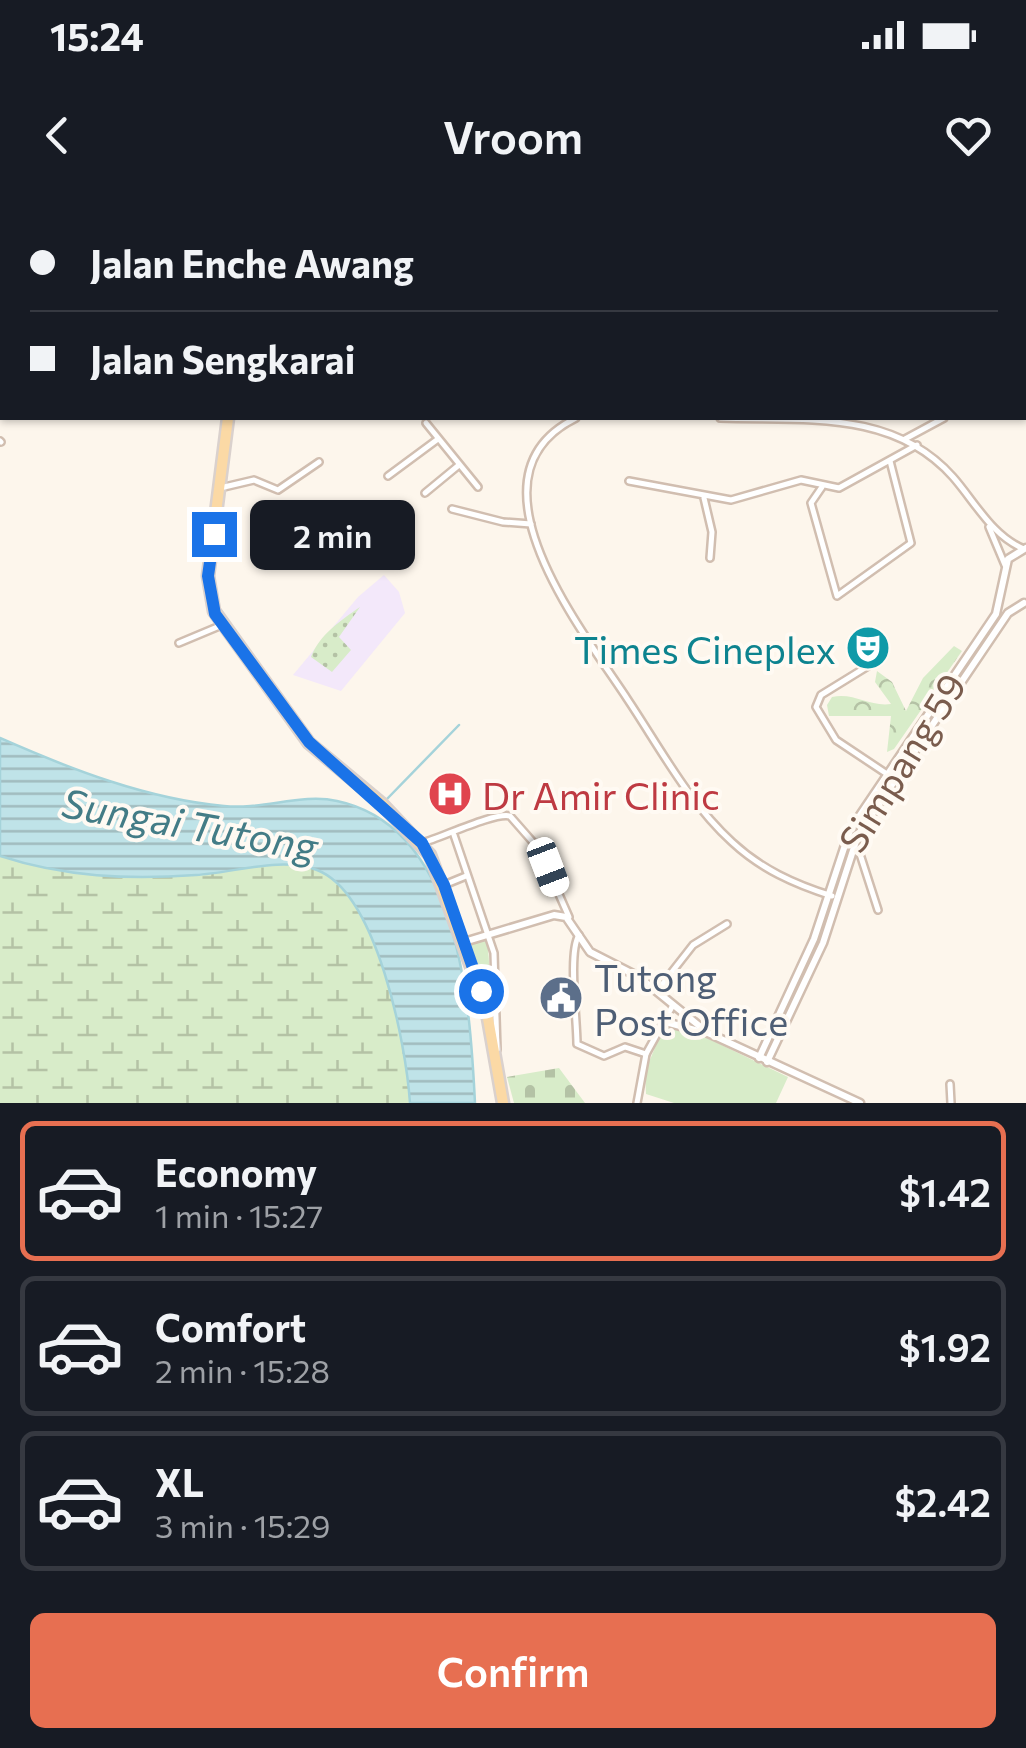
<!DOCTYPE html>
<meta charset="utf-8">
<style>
body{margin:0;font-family:Commissioner,sans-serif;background:#242831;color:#f1f3f6;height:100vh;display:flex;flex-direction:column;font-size:38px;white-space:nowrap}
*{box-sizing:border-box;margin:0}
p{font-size:32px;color:#9ea1a6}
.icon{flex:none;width:55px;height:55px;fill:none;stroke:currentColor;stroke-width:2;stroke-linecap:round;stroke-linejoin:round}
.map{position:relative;height:903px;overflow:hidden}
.side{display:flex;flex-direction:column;background:#171b24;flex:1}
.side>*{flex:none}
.top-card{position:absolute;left:0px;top:0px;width:1028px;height:220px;box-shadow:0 2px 8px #0004;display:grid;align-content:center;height:220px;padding:0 30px;background:#171b24}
.end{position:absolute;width:45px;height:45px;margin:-22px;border:12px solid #1a73e8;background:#fff;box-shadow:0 0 0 5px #fff}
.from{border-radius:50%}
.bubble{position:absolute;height:70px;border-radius:15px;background:#171b24;box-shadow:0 2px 8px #0004;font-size:32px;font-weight:600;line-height:70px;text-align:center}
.car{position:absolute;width:30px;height:60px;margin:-30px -15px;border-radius:12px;box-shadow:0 0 8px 2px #0007;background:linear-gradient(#fff 24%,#345 0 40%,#fff 0 76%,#345 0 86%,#fff 0)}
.top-card b{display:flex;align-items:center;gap:35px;height:95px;font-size:38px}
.top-card b+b{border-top:2px solid #363941}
.top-card i{width:25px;height:25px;background:#f1f3f6}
ul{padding:18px 0 0;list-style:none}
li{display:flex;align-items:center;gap:30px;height:140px;margin:0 20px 15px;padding:0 10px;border:5px solid #363941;border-radius:15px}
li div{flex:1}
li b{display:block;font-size:38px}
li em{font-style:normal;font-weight:600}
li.selected{border-color:#e76f51}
li>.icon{width:90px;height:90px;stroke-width:1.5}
.action{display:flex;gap:20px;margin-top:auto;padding:20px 30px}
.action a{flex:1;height:115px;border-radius:15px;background:#e76f51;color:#fff;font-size:40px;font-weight:600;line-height:115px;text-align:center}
.status{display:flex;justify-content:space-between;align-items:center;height:70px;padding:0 50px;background:#171b24;direction:ltr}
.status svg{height:28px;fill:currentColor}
header{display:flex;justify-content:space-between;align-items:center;height:130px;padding:0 30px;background:#171b24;font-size:45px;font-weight:600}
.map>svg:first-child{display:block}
.education{fill:#f3e8fa}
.grass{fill:url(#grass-dots)}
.forest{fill:url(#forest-crowns)}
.wetland{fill:url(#wetland-marsh)}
.cemetery{fill:url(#cemetery-stones)}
.green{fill:#d8ecc9}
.water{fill:url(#water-rules);stroke:#a5d3da;stroke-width:2.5}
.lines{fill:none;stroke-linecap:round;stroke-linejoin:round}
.stream{stroke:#a5d3da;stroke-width:2.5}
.minor-casing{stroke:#d1beb0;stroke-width:10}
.tertiary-casing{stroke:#d1beb0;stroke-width:11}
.primary-casing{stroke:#dad1cd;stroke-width:15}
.trunk-casing{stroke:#dad1cd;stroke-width:16}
.minor{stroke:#fff;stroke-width:5}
.tertiary{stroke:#fff;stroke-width:6}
.primary{stroke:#fbd9a5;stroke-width:10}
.trunk{stroke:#f9c8a4;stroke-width:11}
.route{stroke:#1a73e8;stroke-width:12}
.labels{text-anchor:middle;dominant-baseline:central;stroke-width:8;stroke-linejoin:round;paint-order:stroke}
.culture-label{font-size:38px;fill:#0d838f;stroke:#fffaf3;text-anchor:end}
.street-label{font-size:38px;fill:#7a5c4d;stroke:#fffaf3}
.health-label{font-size:38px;fill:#be3a42;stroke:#fffaf3;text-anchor:start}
.service-label{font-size:38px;fill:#4e5e75;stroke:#fffaf3;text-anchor:start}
.water-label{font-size:40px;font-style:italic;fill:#437c86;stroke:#fffaf3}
</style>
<div class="status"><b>15:24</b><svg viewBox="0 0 49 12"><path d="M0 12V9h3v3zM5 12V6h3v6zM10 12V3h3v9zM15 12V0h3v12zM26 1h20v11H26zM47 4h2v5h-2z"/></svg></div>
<header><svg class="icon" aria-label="back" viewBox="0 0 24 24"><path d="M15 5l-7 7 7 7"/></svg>Vroom<svg class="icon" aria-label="heart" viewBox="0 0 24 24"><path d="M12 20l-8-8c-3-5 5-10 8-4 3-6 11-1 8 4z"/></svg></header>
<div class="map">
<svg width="1026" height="903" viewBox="0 0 1026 903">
<defs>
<pattern id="grass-dots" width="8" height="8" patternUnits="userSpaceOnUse" patternTransform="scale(2.5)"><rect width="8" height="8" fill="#d8ecc9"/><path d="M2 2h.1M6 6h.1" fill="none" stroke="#b4c2a5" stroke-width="1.8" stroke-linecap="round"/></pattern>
<pattern id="forest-crowns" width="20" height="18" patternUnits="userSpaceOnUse" patternTransform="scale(2.5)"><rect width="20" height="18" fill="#d8ecc9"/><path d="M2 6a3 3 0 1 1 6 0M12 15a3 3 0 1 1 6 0" fill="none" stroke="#b4c2a5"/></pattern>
<pattern id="wetland-marsh" width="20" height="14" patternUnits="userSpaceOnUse" patternTransform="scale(2.5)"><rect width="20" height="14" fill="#d8ecc9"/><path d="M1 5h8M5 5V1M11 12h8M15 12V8" fill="none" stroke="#b4c2a5"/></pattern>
<pattern id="cemetery-stones" width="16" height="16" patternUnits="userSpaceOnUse" patternTransform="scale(2.5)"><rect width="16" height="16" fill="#d8ecc9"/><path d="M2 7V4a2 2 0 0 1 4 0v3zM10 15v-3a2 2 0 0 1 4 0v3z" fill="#b4c2a5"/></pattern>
<pattern id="water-rules" width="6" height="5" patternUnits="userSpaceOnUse" patternTransform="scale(2.5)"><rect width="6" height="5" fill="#bfe3e8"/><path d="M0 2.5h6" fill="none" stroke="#a0bbbe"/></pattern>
</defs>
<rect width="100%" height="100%" fill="#fdf6ec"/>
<path class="education" d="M384 375 399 392 405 413 341 491 293 475 358 397Z"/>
<path class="grass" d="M360 407 339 437 351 450 332 472 311 457C320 434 340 421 360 407Z"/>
<path class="forest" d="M954 446 962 451 894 549 887 552 891 516H829L827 505 832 497C854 492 869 507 891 504L875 482 877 471 892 482 906 511 923 478Z"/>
<path class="wetland" d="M0 656C64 676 129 680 196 675 233 673 282 656 317 670 377 693 406 844 410 903H0Z"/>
<path class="cemetery" d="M559 868 585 903H514L507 877Z"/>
<g class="green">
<path d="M487 736 493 812 470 741Z"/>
<path d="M664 827 701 835 788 877 776 903H674L646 894 645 871Z"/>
</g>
<path class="water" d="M0 538C70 569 147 599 224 606 262 610 302 593 337 601 460 627 470 804 475 903H410C406 844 377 693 317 670 282 656 233 673 196 675 129 680 64 677 0 656Z"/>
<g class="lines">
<path class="stream" d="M386 600 459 525"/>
<defs>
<g id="minor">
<path d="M74 0 79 2"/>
<path d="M0 211 2 192"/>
<path d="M576 218C458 276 583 431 628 500 660 548 689 603 732 642 761 669 794 684 832 696"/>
<path d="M720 218C803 221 893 209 953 277 975 302 992 336 1024 349"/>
<path d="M426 223 478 287"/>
<path d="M905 239 944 218"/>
<path d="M0 241 1 242"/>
<path d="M388 276 438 239"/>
<path d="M629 281 731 300 801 280 839 288 917 245"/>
<path d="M822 287 811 303 837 396 911 343 890 261"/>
<path d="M220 288 254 280 278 290 319 262"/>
<path d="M425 293 459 265"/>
<path d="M704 298 712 332 710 358"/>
<path d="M452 309 503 322 531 324"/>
<path d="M989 327 1005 365"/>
<path d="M179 443 222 425"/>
<path d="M881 458 821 495 816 507 836 540 887 574"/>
<path d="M454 635 494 753 497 850"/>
<path d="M422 643C443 637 495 612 510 616L539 649 569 717"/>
<path d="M853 647 860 654 878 710"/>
<path d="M444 685 466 676"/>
<path d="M579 735C568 752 577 819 577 844L604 856 625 847 646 854"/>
<path d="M657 791 693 745 727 724"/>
<path d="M950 884 951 903"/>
<path d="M637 903 646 854 673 805"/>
</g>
<g id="tertiary">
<path d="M464 742 554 715 566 717 590 752 639 777 708 833 860 903"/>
<path d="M662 821 702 832"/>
<path d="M759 858 814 739 850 630 996 414 1008 359 1026 348"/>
<path d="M767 862 823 743 858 635 1008 413 1024 403"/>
</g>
<g id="primary">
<path d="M233 2V0"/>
<path d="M228 218 208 376 214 411 309 543 381 603 430 655 486 807 503 903"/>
</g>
<g id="trunk">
<path d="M219 0 221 2"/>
<path d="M992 0 998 2"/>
<path d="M1021 0 1026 2"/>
<path d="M239 2 240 0"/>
<path d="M1025 14 1026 15"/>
</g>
</defs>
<use href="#minor" class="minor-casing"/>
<use href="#tertiary" class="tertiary-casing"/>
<use href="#primary" class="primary-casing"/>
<use href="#trunk" class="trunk-casing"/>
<use href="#minor" class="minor"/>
<use href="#tertiary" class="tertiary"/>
<use href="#primary" class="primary"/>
<use href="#trunk" class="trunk"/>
</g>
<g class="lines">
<path class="route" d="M214 334 208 376 215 414 309 542 422 643 444 685 481 791"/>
</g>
<defs>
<symbol id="theatre-disc" viewBox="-11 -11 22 22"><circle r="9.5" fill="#0f9aa8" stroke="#fffaf3"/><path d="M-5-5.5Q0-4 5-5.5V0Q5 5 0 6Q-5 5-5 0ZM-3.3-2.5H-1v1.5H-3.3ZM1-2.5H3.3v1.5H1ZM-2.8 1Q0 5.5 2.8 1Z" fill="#fff"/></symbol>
<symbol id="hospital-disc" viewBox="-11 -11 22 22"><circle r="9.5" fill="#e0444e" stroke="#fffaf3"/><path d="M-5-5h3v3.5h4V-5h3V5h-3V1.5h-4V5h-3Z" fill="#fff"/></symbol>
<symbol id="civic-disc" viewBox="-11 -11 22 22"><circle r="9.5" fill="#5c6f8a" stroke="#fffaf3"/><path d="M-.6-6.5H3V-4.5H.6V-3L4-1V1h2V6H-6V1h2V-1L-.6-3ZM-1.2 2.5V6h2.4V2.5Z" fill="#fff"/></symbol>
</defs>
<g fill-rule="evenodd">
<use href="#theatre-disc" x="843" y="423" width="50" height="50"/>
<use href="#hospital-disc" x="425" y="569" width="50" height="50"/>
<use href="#civic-disc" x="536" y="773" width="50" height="50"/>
</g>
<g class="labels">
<g class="culture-label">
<text x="836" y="448">Times Cineplex</text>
</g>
<g class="street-label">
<text transform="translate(901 562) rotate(-58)">Simpang 59</text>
</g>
<g class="health-label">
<text x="482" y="594">Dr Amir Clinic</text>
</g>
<g class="service-label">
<text x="594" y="776">Tutong<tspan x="594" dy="44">Post Office</tspan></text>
</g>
<g class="water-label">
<text transform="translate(190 623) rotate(10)">Sungai Tutong</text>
</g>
</g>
</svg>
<i class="end from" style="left:481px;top:791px"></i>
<i class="end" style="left:214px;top:334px"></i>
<div class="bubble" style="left:250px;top:300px;width:165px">2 min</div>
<i class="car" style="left:548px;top:667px;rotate:159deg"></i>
<div class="top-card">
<b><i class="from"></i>Jalan Enche Awang</b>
<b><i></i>Jalan Sengkarai</b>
</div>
</div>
<section class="side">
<ul>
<li class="selected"><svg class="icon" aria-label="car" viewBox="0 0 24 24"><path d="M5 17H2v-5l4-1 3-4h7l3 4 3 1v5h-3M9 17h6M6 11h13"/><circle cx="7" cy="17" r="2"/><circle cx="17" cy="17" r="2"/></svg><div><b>Economy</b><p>1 min · 15:27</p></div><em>$1.42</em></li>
<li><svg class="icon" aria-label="car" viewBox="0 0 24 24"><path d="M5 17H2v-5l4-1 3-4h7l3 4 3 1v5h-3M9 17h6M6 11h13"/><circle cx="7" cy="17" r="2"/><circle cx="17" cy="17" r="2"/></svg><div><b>Comfort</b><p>2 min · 15:28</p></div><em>$1.92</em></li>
<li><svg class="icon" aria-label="car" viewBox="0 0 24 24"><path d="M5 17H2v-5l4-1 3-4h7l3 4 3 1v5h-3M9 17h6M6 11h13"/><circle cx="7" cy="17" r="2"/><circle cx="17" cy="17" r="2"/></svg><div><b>XL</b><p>3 min · 15:29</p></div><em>$2.42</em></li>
</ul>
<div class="action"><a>Confirm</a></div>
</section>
